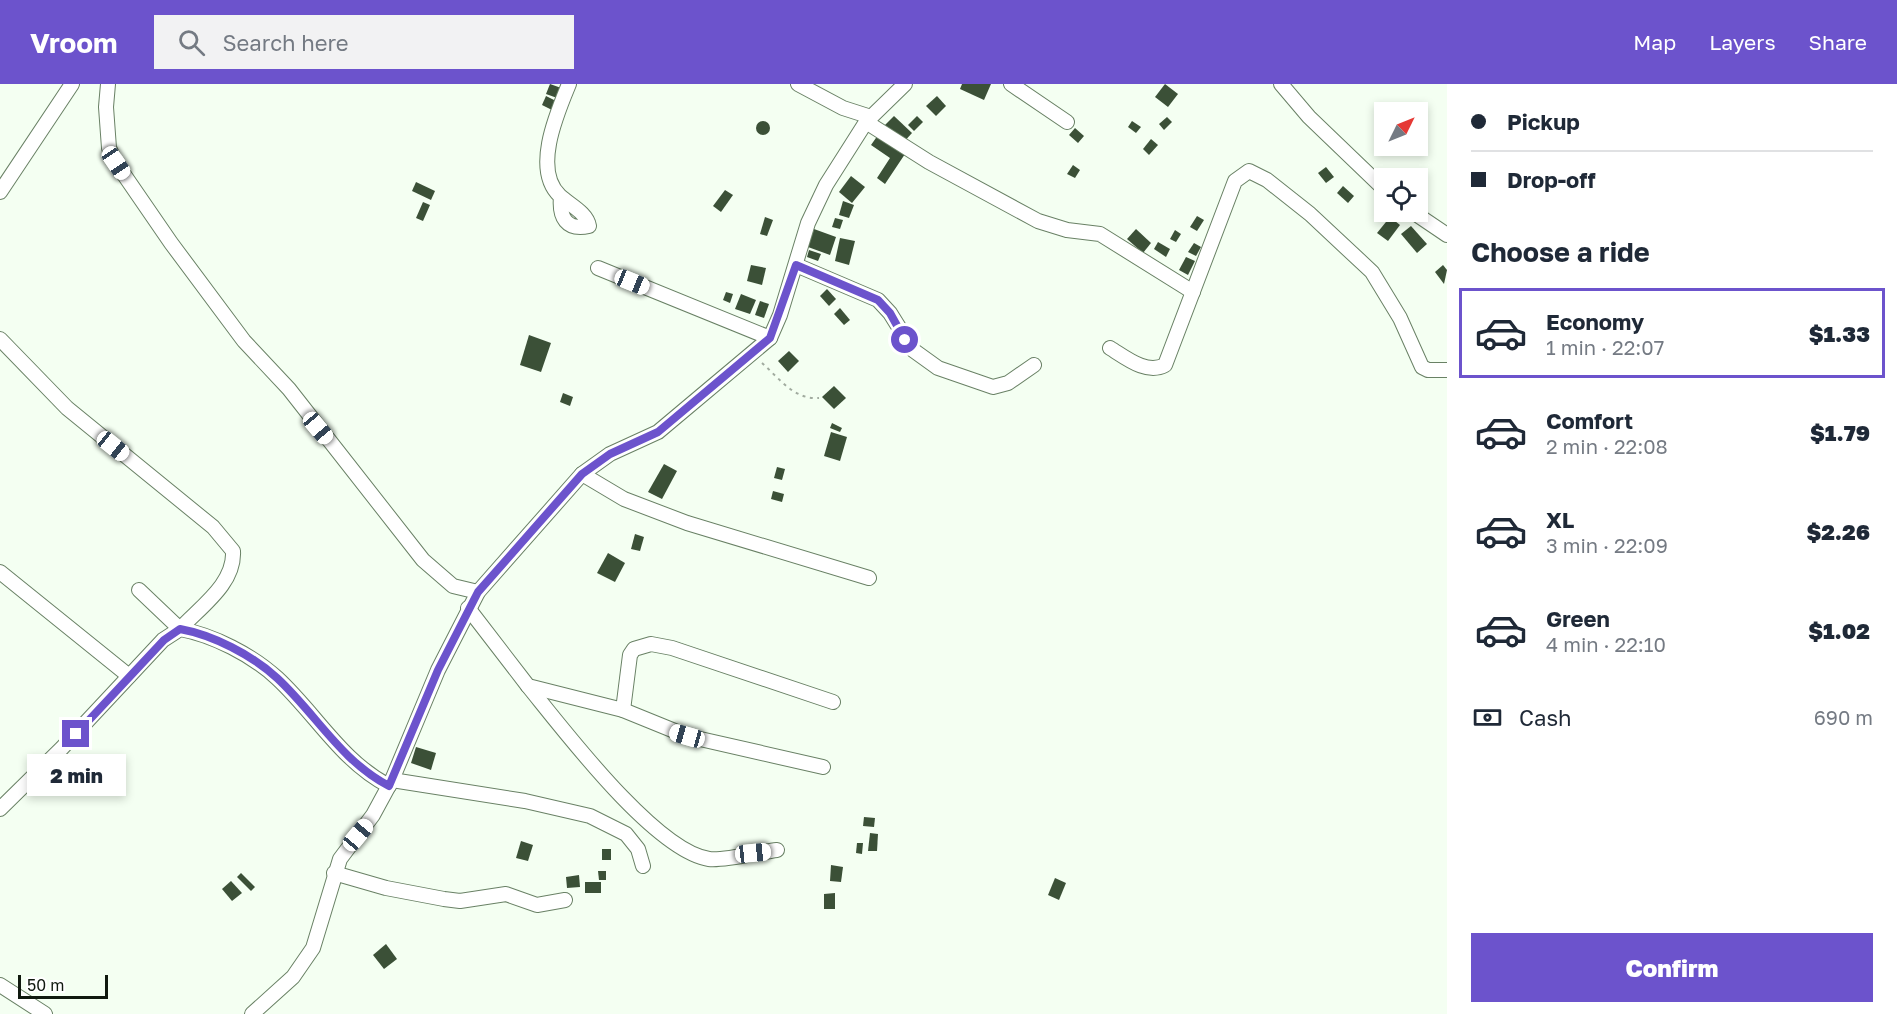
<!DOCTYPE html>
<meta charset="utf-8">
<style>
body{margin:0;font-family:"Golos Text",sans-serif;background:#f2f2f3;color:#1f2937;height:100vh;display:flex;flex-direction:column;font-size:22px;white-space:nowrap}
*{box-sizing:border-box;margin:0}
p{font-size:20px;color:#747a83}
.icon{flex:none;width:33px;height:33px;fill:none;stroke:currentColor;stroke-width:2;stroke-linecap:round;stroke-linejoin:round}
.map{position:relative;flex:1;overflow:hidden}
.sheet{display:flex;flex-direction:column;background:#fff;width:450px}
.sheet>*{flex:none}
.banner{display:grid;align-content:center;height:132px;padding:0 24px;background:#fff}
.needle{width:39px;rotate:47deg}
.tools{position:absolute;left:1374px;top:18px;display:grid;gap:12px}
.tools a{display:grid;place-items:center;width:54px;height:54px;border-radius:0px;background:#fff;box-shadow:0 3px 9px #0003;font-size:30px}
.scale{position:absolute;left:18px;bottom:15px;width:90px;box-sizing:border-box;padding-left:6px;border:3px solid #10190f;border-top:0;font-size:16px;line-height:21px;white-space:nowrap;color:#10190f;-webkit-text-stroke:4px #fff;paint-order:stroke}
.end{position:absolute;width:27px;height:27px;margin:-14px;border:8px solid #6c53cc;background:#fff;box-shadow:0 0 0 3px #fff}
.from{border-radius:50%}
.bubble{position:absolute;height:42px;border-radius:0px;background:#fff;box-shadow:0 3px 9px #0003;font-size:20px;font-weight:800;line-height:42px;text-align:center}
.car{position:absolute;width:18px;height:36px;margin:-18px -9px;border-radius:8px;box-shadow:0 0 4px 2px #0007;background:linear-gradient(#fff 24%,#345 0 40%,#fff 0 76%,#345 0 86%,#fff 0)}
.banner b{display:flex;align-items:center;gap:21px;height:57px;font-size:22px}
.banner b+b{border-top:2px solid #e0e1e3}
.banner i{width:15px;height:15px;background:#1f2937}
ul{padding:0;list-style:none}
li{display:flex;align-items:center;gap:18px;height:90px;margin:0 12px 9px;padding:0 12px;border:3px solid transparent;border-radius:0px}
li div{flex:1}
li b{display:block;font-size:22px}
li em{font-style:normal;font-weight:800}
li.current{border-color:#6c53cc}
li>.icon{width:54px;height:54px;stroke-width:1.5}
h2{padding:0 24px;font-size:27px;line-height:72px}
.pay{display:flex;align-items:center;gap:15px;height:66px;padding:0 24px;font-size:22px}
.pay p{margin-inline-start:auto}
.action{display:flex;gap:12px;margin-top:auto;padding:12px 24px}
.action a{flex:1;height:69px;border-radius:0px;background:#6c53cc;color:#fff;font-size:24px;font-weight:800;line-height:69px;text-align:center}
header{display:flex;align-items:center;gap:36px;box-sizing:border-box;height:84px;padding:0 30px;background:#6c53cc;color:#fff}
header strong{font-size:28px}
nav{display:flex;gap:33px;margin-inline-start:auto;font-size:21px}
.search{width:420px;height:54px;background:#f2f2f3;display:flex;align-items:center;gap:15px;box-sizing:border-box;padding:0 21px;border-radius:0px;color:#747a83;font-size:22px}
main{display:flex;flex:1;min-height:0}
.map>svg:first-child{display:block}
.building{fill:#3b5037}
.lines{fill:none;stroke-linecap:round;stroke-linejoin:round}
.minor-casing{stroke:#698165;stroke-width:16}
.path{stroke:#a1ab9f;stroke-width:2;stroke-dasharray:3 4.5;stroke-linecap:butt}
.minor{stroke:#fff;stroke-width:14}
.route{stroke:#6c53cc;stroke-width:8}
</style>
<header>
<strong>Vroom</strong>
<div class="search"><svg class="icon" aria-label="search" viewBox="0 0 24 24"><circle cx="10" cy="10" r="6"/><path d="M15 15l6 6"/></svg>Search here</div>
<nav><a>Map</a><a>Layers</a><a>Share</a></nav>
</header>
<main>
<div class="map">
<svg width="1447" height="930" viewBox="0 0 1447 930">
<rect width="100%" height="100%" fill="#f4fff2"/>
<g class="building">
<path d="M550 0 564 5 560 15 546 10Z"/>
<path d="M962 0H991L984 16 960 5Z"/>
<path d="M1165 0 1178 10 1168 23 1155 13Z"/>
<path d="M546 12 556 17 552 26 542 21Z"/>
<path d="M937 12 946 22 936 32 926 22Z"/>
<path d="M894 32 912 49 903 59 885 41Z"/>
<path d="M917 32 923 38 914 47 908 41Z"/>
<path d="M1167 33 1172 38 1164 46 1159 40Z"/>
<path d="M1132 37 1141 43 1136 49 1128 43Z"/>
<circle cx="763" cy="44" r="7"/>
<path d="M1075 44 1084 52 1078 59 1069 51Z"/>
<path d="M878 51 905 70 885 100 877 94 890 74 871 61Z"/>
<path d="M1151 55 1158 61 1149 71 1143 65Z"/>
<path d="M1073 81 1080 86 1075 94 1067 90Z"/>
<path d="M1326 83 1334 93 1326 99 1318 89Z"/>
<path d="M851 92 865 103 852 119 839 108Z"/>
<path d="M416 98 435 107 431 116 412 107Z"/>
<path d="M1343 102 1354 112 1348 119 1337 109Z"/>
<path d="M725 106 733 111 721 128 713 122Z"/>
<path d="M843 117 854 121 849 134 839 131Z"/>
<path d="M423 118 430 121 423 137 416 134Z"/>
<path d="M1197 132 1204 136 1197 147 1190 143Z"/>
<path d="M765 133 773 136 767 152 760 150Z"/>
<path d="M1390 133 1400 141 1388 157 1377 149Z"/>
<path d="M835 134 843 136 840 145 832 143Z"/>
<path d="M1411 142 1427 160 1417 169 1401 150Z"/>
<path d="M814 145 836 153 830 171 808 163Z"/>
<path d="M1136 145 1151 159 1143 169 1127 155Z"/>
<path d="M1175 146 1181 150 1176 158 1170 155Z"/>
<path d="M840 154 855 157 849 181 835 177Z"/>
<path d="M1158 158 1170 165 1166 173 1154 165Z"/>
<path d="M1194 159 1201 163 1196 172 1188 168Z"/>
<path d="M809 166 821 170 818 177 807 173Z"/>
<path d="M1186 173 1195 177 1188 191 1179 186Z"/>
<path d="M751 181 766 184 762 201 747 197Z"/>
<path d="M1443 181 1447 186 1444 200 1435 188Z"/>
<path d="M827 205 836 215 829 222 820 212Z"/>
<path d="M726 208 733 210 730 219 723 216Z"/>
<path d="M741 210 756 216 750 230 735 225Z"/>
<path d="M760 217 769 220 764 234 755 231Z"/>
<path d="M840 224 850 236 844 241 834 230Z"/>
<path d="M529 251 551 259 541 288 520 281Z"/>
<path d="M789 267 799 277 788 288 778 277Z"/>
<path d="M834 302 846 314 834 325 822 313Z"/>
<path d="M563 309 573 313 570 322 560 318Z"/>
<path d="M832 339 842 344 840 348 830 344Z"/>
<path d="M831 348 847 353 840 377 824 372Z"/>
<path d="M664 380 677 387 662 415 648 408Z"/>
<path d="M777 383 785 385 782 396 774 394Z"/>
<path d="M773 407 784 410 782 418 771 415Z"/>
<path d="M635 450 644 453 640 467 631 465Z"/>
<path d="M608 469 625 479 615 498 597 489Z"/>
<path d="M416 663 436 669 431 686 411 679Z"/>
<path d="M864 733 875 734 874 743 863 742Z"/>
<path d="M870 749 878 750 877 767H868Z"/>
<path d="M521 757 533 761 528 777 516 774Z"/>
<path d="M857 759H863L862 770 856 769Z"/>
<rect x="602" y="765" width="9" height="11"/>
<path d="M831 781 843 783 841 798 830 797Z"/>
<path d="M598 787H606V796H599Z"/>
<path d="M241 789 255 803 251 807 237 793Z"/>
<path d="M579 791 580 803 567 804 566 793Z"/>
<path d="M1055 794 1066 799 1059 816 1048 811Z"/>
<path d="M231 797 242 809 232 817 222 805Z"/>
<rect x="585" y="798" width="16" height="11"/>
<path d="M835 809V825H824V810Z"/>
<path d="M386 860 397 875 384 885 373 871Z"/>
</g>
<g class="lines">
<defs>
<g id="minor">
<path d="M108 0 106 23 109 64 116 79 171 159 244 257 289 305 423 476 453 502 478 508"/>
<path d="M798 0 843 24 871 33"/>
<path d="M1011 0 1067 38"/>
<path d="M1281 0 1309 33 1384 105"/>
<path d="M866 38 929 78 1038 137 1067 146 1100 150 1193 208"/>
<path d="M0 108 72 0"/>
<path d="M561 113C559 133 566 147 589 142 587 129 570 121 560 112 532 86 557 29 569 0"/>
<path d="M1413 128 1447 151"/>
<path d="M796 181 878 216 890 229 913 266 938 284 993 303 1008 299 1034 281"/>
<path d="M598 184 770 254"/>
<path d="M0 255 67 324 213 443 233 467C235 500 200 523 180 545L139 506"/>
<path d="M1110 264C1125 273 1146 291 1165 281L1235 97 1249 87 1267 96 1310 130 1372 188 1400 234 1422 283 1428 286H1447"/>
<path d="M582 390 624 415 687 439 869 494"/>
<path d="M0 488 129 592"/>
<path d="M468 524 528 602 623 626 687 652 823 683"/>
<path d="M528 602C563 645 655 767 709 775 724 777 760 768 777 766"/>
<path d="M623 626 630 571 634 565 651 560 672 564 833 618"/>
<path d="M392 696 525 717 590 732 626 750 638 765 643 782"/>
<path d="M0 725 62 664 163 556 180 545C213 551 252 571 277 594 316 630 341 677 389 702"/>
<path d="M334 789 386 804 444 815 460 817 506 810 537 821 565 816"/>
<path d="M0 901 45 930"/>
<path d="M252 930 293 893 313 864 340 775 373 731 392 696 438 586 478 508 582 390 610 370 658 348 770 254 780 231 808 139 826 101 866 38 905 0"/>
</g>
</defs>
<use href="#minor" class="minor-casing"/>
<path class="path" d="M762 279C779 294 794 316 819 314"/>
<use href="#minor" class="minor"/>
</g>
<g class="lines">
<path class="route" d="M76 650 164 556 180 545C213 551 252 571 277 594 316 630 341 677 389 702L438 586 478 508 582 390 610 370 658 348 770 254 796 181 878 216 890 229 905 256"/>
</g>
</svg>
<div class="tools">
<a><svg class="needle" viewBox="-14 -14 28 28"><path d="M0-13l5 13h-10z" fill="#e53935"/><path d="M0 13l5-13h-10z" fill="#747a83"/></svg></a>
<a><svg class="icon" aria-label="locate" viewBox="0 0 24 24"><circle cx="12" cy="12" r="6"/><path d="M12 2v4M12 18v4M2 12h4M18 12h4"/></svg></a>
</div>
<div class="scale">50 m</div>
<i class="end from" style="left:905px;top:256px"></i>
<i class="end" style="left:76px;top:650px"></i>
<div class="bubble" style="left:27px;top:670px;width:99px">2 min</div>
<i class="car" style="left:116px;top:79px;rotate:146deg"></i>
<i class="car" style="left:632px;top:198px;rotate:112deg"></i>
<i class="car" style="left:318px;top:344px;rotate:140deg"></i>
<i class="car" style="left:113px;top:362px;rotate:129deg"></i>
<i class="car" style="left:687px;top:652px;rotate:286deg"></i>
<i class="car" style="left:358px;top:751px;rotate:40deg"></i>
<i class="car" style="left:753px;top:769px;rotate:84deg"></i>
</div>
<section class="sheet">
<div class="banner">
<b><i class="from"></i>Pickup</b>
<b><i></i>Drop-off</b>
</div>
<h2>Choose a ride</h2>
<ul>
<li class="current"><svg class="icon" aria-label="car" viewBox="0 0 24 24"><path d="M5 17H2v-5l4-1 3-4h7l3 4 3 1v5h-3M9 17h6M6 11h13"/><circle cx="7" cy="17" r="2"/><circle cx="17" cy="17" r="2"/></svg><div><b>Economy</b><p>1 min · 22:07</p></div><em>$1.33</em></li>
<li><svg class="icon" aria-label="car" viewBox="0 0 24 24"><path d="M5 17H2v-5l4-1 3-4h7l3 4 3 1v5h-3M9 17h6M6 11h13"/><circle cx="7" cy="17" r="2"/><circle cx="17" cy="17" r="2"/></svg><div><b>Comfort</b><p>2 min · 22:08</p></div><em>$1.79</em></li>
<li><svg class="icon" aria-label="car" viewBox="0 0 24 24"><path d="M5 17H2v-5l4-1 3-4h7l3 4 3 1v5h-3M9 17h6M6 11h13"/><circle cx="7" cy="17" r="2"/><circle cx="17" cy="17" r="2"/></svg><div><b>XL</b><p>3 min · 22:09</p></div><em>$2.26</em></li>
<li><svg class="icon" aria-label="car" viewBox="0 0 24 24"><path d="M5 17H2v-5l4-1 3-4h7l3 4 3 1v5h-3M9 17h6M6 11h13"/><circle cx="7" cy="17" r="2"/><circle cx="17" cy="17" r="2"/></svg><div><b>Green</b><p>4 min · 22:10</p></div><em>$1.02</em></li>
</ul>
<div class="pay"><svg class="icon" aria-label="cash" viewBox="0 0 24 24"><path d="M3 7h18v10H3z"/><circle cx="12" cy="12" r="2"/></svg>Cash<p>690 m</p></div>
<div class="action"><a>Confirm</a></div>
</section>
</main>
